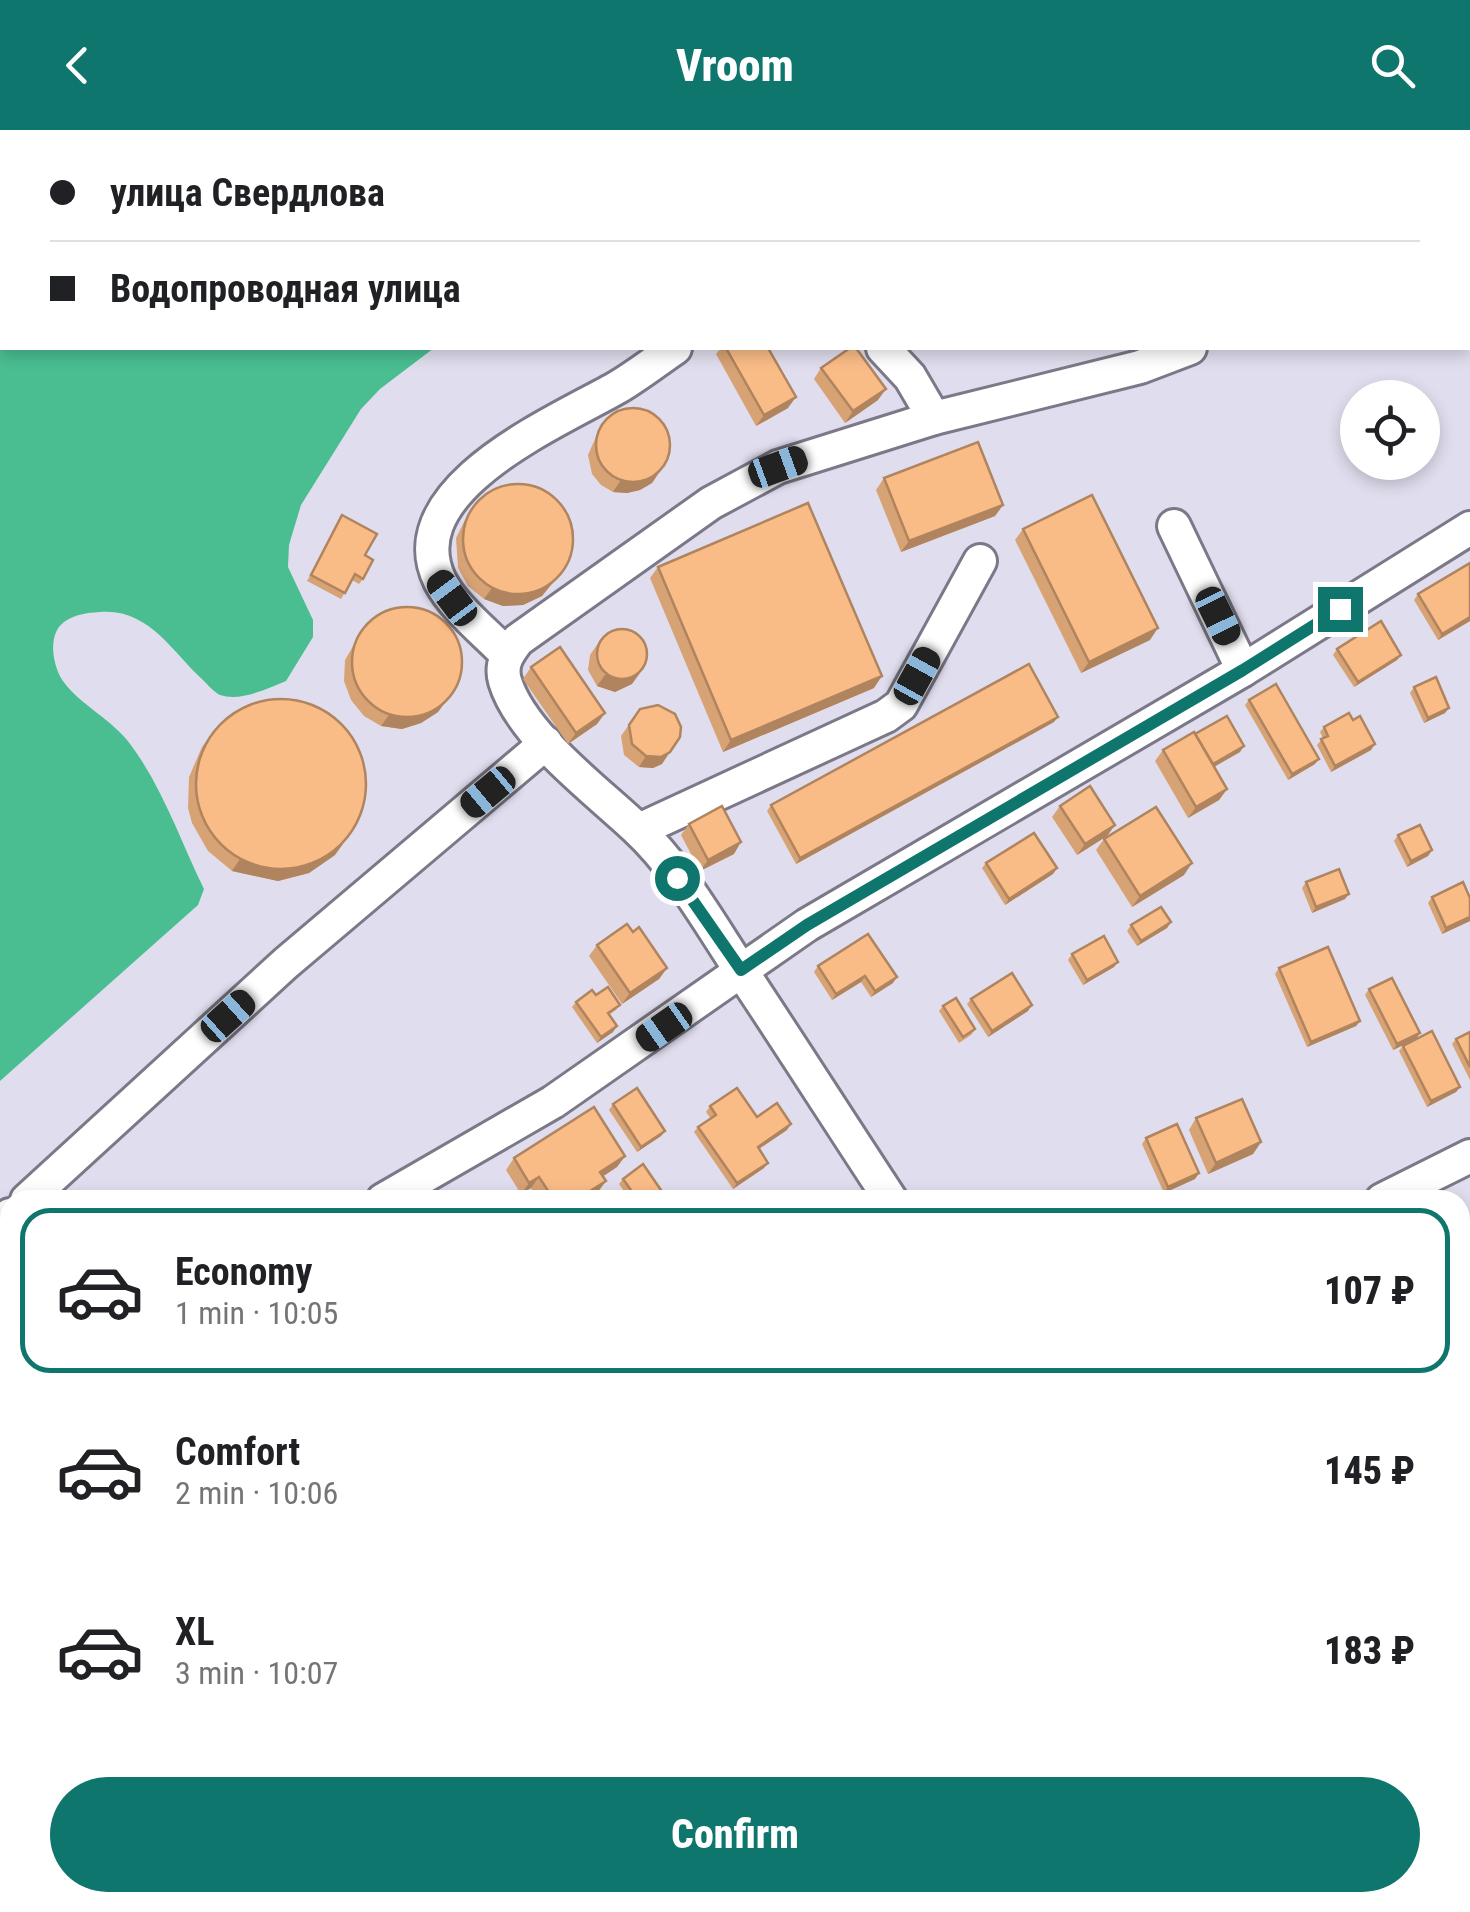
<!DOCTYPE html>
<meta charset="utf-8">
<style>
body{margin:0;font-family:"Roboto Condensed",sans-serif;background:#f6f6f6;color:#202124;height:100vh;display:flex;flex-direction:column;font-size:38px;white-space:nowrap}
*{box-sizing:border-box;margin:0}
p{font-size:32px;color:#757577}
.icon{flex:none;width:55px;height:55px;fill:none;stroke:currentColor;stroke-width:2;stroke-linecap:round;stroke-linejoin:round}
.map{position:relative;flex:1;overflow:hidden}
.side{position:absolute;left:0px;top:1060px;width:1470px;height:722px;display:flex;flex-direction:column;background:#fff;border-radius:30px 30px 0 0;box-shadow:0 5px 15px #0003}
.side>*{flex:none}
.guide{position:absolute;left:0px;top:0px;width:1470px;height:220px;box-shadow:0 5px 15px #0003;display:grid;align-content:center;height:220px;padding:0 50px;background:#fff}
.buttons{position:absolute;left:1340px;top:250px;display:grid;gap:20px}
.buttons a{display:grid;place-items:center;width:100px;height:100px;border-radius:50%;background:#fff;box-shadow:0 5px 15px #0003;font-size:50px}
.end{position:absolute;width:45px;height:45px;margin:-22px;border:12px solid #0f766e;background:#fff;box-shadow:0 0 0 5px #fff}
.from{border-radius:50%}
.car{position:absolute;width:30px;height:60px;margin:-30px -15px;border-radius:12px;box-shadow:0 0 8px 2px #0007;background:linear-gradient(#222 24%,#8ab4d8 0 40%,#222 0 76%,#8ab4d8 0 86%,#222 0)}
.guide b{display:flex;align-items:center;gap:35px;height:95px;font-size:38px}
.guide b+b{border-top:2px solid #e0e0e0}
.guide i{width:25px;height:25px;background:#202124}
ul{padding:18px 0 0;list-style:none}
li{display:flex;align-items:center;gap:30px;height:165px;margin:0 20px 15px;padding:0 30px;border:5px solid transparent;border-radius:30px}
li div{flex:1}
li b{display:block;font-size:38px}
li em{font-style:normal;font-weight:800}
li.current{border-color:#0f766e}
li>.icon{width:90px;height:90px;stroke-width:1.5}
.button{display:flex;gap:20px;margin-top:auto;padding:20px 50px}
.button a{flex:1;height:115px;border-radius:60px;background:#0f766e;color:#fff;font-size:40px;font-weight:800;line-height:115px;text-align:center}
header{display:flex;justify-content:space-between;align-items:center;height:130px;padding:0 50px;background:#0f766e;color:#fff;font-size:45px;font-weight:800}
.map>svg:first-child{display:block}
.forest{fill:#4abe91}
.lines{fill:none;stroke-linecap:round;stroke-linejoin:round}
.minor-casing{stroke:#7b7988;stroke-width:38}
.minor{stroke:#fff;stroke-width:32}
.wall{fill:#d7a274}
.shaded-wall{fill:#af845e}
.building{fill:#fabc87;stroke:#af845e;stroke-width:2.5}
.route{stroke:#0f766e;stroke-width:12}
</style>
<header><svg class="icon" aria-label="back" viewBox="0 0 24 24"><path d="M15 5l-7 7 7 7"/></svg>Vroom<svg class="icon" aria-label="search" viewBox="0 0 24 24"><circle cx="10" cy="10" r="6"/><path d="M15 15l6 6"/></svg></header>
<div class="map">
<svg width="1470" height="1782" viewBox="0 0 1470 1782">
<rect width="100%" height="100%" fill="#e0deee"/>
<g class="forest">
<path d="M0 0H708L2 2V218H434L380 259 361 279 301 375 289 415 288 437 313 490V507L286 551C268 558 241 572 220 565 214 562 208 555 203 550 172 522 149 478 100 482 86 483 76 484 64 492 48 504 52 532 61 548 75 571 108 587 127 610 161 653 180 710 204 759L198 775 0 951Z"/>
<path d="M765 0H1456L768 2Z"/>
</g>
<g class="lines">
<defs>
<g id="minor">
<path d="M1468 121 1470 120"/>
<path d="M883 218 910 247 934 288"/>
<path d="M1174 396 1243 540"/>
<path d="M506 524C485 502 454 478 440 451 395 359 559 291 618 257 638 245 656 231 675 218"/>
<path d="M639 700 886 586 901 575 980 431"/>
<path d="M27 1070 286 833 546 613"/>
<path d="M383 1070 553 972 807 795 1243 540 1470 398"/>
<path d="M891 1070C839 991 788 911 736 833 706 787 676 735 636 698 596 660 521 605 505 551 500 534 508 523 518 510L711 373 778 337 934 288 1140 237 1190 218"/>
<path d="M1382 1070 1470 1026"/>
<path d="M0 1094 10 1085"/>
<path d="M1470 1485C1460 1501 1463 1517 1470 1534"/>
<path d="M1343 1772 1349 1782"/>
<path d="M164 1782 180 1772"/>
</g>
</defs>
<use href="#minor" class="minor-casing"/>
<use href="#minor" class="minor"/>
</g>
<g class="wall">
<path d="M721 218H768L788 278 756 296 716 224Z"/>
<path d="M821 238 878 270 845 293 814 249Z"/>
<path d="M606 288 660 341 652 353 640 360 627 363 613 362 601 355 592 344 588 325 599 300Z"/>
<path d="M884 348 1003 375 995 386 901 422 876 360Z"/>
<path d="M472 378 561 443 542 466 523 475 503 476 484 469 468 456 458 438 456 408 465 390Z"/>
<path d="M342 385 363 449 359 454 352 450 341 469 307 451Z"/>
<path d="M1023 399 1150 510 1081 543 1015 410Z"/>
<path d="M1470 433V491L1438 510 1414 470 1418 464Z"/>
<path d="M658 437 874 558 723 622 650 448Z"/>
<path d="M367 492 446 571 438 582 421 593 402 599 381 596 364 586 351 570 344 551 345 530Z"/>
<path d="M603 506 632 554 615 562 597 556 588 540 590 525Z"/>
<path d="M1337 519 1401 525 1397 530 1354 557 1333 525Z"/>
<path d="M531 537 605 583 597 594 568 614 523 549Z"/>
<path d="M1414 557 1445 583 1424 593 1410 563Z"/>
<path d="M1249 570 1315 634 1288 650 1245 575Z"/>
<path d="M640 579 662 634 653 638 639 637 624 625 621 606Z"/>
<path d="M1353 590 1371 620 1331 642 1317 615 1323 608 1320 602 1324 597Z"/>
<path d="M1054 592 796 734 767 681 771 675Z"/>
<path d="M1195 604 1240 622 1214 637 1227 659 1219 670 1188 688 1155 631 1163 620Z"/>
<path d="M210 606 335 725 309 743 278 751 232 741 208 721 192 693 188 678 189 647 202 617Z"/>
<path d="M1060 676 1115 695 1107 706 1077 725 1052 687Z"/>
<path d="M689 694 734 724 700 741 681 705Z"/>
<path d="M1398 705 1432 720 1428 726 1407 737 1394 711Z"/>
<path d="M1104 709 1184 745 1132 777 1096 720Z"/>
<path d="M986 733 1057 738 1053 744 1005 775 982 738Z"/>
<path d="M1306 752 1345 769 1312 783 1302 758Z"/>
<path d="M1432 767 1470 768V791L1442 804 1428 773Z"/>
<path d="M1171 792 1167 798 1137 816 1127 801 1131 795Z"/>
<path d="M633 802 667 838 659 849 622 874 589 826 597 815Z"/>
<path d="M1072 824 1114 837 1083 855 1068 830Z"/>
<path d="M818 836 893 853 871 867 861 852 832 870 814 842Z"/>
<path d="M1279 838 1360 891 1356 896 1307 917 1275 844Z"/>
<path d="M1369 859 1420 903 1416 909 1393 920 1365 865Z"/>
<path d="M596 865 620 875 616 880 609 885 613 902 597 913 572 877 576 872Z"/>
<path d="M971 869 1028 881 988 907 967 874Z"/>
<path d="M943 876 975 899 971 905 959 913 939 881Z"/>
<path d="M1470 902V950L1452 914 1456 909Z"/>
<path d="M1403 916 1460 957 1456 962 1427 977 1399 921Z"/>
<path d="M613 974 665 1001 661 1006 637 1022 609 980Z"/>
<path d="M710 976 757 987 787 1000 759 1019 764 1038 733 1059 694 1002 698 997 711 989 706 982Z"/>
<path d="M1196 988 1261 1012 1253 1024 1208 1044 1189 1000Z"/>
<path d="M1146 1008 1199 1043 1195 1049 1164 1063 1142 1014Z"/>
<path d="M625 1026 617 1037 603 1046 598 1062 586 1070H538L531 1058 521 1064 506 1040 514 1028Z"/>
<path d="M623 1049 665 1066 662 1070H630L619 1054Z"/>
<path d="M1470 1137V1200L1460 1205V1143Z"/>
<path d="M10 1721V1748L0 1733 3 1726Z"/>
<path d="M314 1772H380L366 1782H320Z"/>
<path d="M381 1772 436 1782H375Z"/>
<path d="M490 1772H517L502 1782H496Z"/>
<path d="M1423 1772H1460L1461 1782H1429Z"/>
<path d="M609 1774 649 1782H607L605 1780Z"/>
</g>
<g class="shaded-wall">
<path d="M886 259 878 270 845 293 853 281Z"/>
<path d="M796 267 788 278 756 296 764 285Z"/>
<path d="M660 341 652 353 640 360 627 363 613 362 621 350Z"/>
<path d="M1003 375 995 386 901 422 909 411Z"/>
<path d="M569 432 542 466 523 475 503 476 484 469 492 458Z"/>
<path d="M1470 487V491L1438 510 1442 504Z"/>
<path d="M1158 498 1150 510 1081 543 1089 532Z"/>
<path d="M1401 525 1397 530 1354 557 1358 552Z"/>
<path d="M640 543 632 554 615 562 597 556 605 545Z"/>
<path d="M882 546 874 558 723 622 731 610Z"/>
<path d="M446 571 438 582 421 593 402 599 381 596 389 585Z"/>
<path d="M1449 578 1445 583 1424 593 1428 588Z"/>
<path d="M605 583 597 594 568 614 576 603Z"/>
<path d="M1058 587 1054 592 796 734 800 728Z"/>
<path d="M1375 614 1371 620 1331 642 1335 636Z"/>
<path d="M1244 616 1240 622 1203 643 1207 637Z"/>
<path d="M670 622 662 634 653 638 639 637 646 626Z"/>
<path d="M1319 629 1315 634 1288 650 1292 644Z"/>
<path d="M1227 659 1219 670 1188 688 1196 677Z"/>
<path d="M1115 695 1107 706 1077 725 1085 714Z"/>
<path d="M741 712 734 724 700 741 708 730Z"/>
<path d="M343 714 335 725 309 743 278 751 232 741 240 729Z"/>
<path d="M1432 720 1428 726 1407 737 1411 731Z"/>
<path d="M1192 733 1184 745 1132 777 1140 766Z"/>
<path d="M1057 738 1053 744 1005 775 1009 769Z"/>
<path d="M1349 764 1345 769 1312 783 1316 777Z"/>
<path d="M1470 787V791L1442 804 1446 798Z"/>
<path d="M1171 792 1167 798 1137 816 1141 811Z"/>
<path d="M1118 832 1114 837 1083 855 1087 850Z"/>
<path d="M667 838 659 849 622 874 630 863Z"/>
<path d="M865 846 861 852 832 870 836 864Z"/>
<path d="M897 847 893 853 871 867 875 861Z"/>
<path d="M1032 875 1028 881 988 907 992 901Z"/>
<path d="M1360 891 1356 896 1307 917 1311 912Z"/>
<path d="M617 896 613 902 597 913 601 907Z"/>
<path d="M1420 903 1416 909 1393 920 1397 914Z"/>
<path d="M1460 957 1456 962 1427 977 1431 971Z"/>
<path d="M791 994 787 1000 754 1022 758 1017Z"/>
<path d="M665 1001 661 1006 637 1022 641 1017Z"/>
<path d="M1261 1012 1253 1024 1208 1044 1216 1033Z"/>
<path d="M625 1026 617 1037 593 1053 600 1042Z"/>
<path d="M768 1033 764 1038 733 1059 737 1053Z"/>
<path d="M1199 1043 1195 1049 1164 1063 1168 1057Z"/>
<path d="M539 1047 531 1058 521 1064 529 1053Z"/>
<path d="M606 1051 598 1062 586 1070H576Z"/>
<path d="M1470 1192V1200L1460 1205 1466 1194Z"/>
<path d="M512 1772H517L500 1782 502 1779Z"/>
</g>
<g class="building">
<path d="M726 218H768L796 267 764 285Z"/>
<path d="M850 218H856L886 259 853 281 821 238Z"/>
<circle cx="633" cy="315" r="37"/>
<path d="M978 312 1003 375 909 411 884 348Z"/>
<circle cx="518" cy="409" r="55"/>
<path d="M1092 365 1158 498 1089 532 1023 399Z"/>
<path d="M808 373 882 546 731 610 658 437Z"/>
<path d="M342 385 377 404 365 425 373 430 363 449 355 444 345 463 311 445Z"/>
<path d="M1470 433V487L1442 504 1418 464Z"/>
<circle cx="407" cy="532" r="55"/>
<path d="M1381 491 1401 525 1358 552 1337 519Z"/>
<circle cx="622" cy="524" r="25"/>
<path d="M560 517 605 583 576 603 531 537Z"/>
<path d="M1029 534 1058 587 800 728 771 675Z"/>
<path d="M1436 547 1449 578 1428 588 1414 557Z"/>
<path d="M1276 554 1319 629 1292 644 1249 570Z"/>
<circle cx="281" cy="654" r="85"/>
<path d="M658 575 675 584 681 597 680 607 670 622 661 627 646 626 632 614 629 595 640 579Z"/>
<path d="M1349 583 1353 590 1360 586 1375 614 1335 636 1321 609 1328 606 1324 597Z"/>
<path d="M1227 586 1244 616 1213 634 1195 604Z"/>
<path d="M1194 602 1227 659 1196 677 1163 620Z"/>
<path d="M1090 656 1115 695 1085 714 1060 676Z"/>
<path d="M722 676 741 712 708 730 689 694Z"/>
<path d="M1156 677 1192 733 1140 766 1104 709Z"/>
<path d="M1420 695 1432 720 1411 731 1398 705Z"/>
<path d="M1034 703 1057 738 1009 769 986 733Z"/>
<path d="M1339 739 1349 764 1316 777 1306 752Z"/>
<path d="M1463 752 1470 768V787L1446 798 1432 767Z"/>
<path d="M1161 777 1171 792 1141 811 1131 795Z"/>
<path d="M627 794 633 802 639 797 667 838 630 863 597 815Z"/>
<path d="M868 804 897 847 875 861 865 846 836 864 818 836Z"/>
<path d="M1104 806 1118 832 1087 850 1072 824Z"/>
<path d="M1328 817 1360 891 1311 912 1279 838Z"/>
<path d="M1012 843 1032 875 992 901 971 869Z"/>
<path d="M1392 848 1420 903 1397 914 1369 859Z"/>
<path d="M608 857 620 875 608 883 617 896 601 907 576 872 592 860 596 865Z"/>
<path d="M956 868 975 899 963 907 943 876Z"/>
<path d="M1432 901 1460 957 1431 971 1403 916Z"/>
<path d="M1470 902V937L1456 909Z"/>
<path d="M637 958 665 1001 641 1017 613 974Z"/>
<path d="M737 958 757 987 777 973 791 994 758 1017 768 1033 737 1053 698 997 716 985 710 976Z"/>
<path d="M1242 969 1261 1012 1216 1033 1196 988Z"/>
<path d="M594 977 625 1026 600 1042 606 1051 576 1070H554L539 1047 529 1053 514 1028Z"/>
<path d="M1177 994 1199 1043 1168 1057 1146 1008Z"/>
<path d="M643 1034 665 1066 659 1070H638L623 1049Z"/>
<path d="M1470 1137V1192L1466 1194 1460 1183V1143Z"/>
<path d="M1470 1644V1682L1460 1688V1650Z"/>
<path d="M1469 1709 1470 1773 1456 1782H1437L1431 1772H1460V1715Z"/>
<path d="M10 1721V1737L3 1726Z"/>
<path d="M4 1758 10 1767V1772H13L19 1782H0V1761Z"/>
<path d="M322 1772H375L361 1782H328Z"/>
<path d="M498 1772H512L502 1779Z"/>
<path d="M611 1772H642L649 1782H615L609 1774Z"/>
<path d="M663 1772H669L676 1782H650Z"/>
<path d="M1102 1772H1107L1114 1782H1090Z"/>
<path d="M381 1773 430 1772 436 1782H388Z"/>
<path d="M1150 1776 1155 1782H1141Z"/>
</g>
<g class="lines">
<path class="route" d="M677 748 741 840 807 795 1243 540 1340 479"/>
</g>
</svg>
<div class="buttons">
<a><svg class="icon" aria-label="locate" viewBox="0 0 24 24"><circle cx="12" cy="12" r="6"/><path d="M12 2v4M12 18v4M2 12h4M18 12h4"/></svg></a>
</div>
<i class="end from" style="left:677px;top:748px"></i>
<i class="end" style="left:1340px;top:479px"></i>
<i class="car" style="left:778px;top:337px;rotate:70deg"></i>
<i class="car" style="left:452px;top:468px;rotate:323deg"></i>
<i class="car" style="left:1218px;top:486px;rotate:154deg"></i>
<i class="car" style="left:917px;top:546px;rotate:29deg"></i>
<i class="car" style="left:488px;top:662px;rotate:230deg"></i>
<i class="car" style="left:228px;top:886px;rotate:48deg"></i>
<i class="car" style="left:664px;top:897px;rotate:235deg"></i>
<div class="guide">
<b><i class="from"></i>улица Свердлова</b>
<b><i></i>Водопроводная улица</b>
</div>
<section class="side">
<ul>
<li class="current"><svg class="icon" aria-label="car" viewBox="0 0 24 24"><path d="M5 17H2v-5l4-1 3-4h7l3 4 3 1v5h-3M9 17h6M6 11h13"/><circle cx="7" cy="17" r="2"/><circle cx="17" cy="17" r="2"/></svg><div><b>Economy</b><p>1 min · 10:05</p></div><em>107 ₽</em></li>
<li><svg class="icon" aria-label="car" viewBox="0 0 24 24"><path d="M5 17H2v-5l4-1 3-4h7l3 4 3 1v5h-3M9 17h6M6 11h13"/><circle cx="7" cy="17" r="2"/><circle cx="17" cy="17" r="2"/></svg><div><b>Comfort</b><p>2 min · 10:06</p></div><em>145 ₽</em></li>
<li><svg class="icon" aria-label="car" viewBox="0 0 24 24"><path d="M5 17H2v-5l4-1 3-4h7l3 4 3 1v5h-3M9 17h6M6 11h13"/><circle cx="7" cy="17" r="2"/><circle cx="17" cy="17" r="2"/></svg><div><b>XL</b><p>3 min · 10:07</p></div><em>183 ₽</em></li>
</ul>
<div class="button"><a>Confirm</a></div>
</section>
</div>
